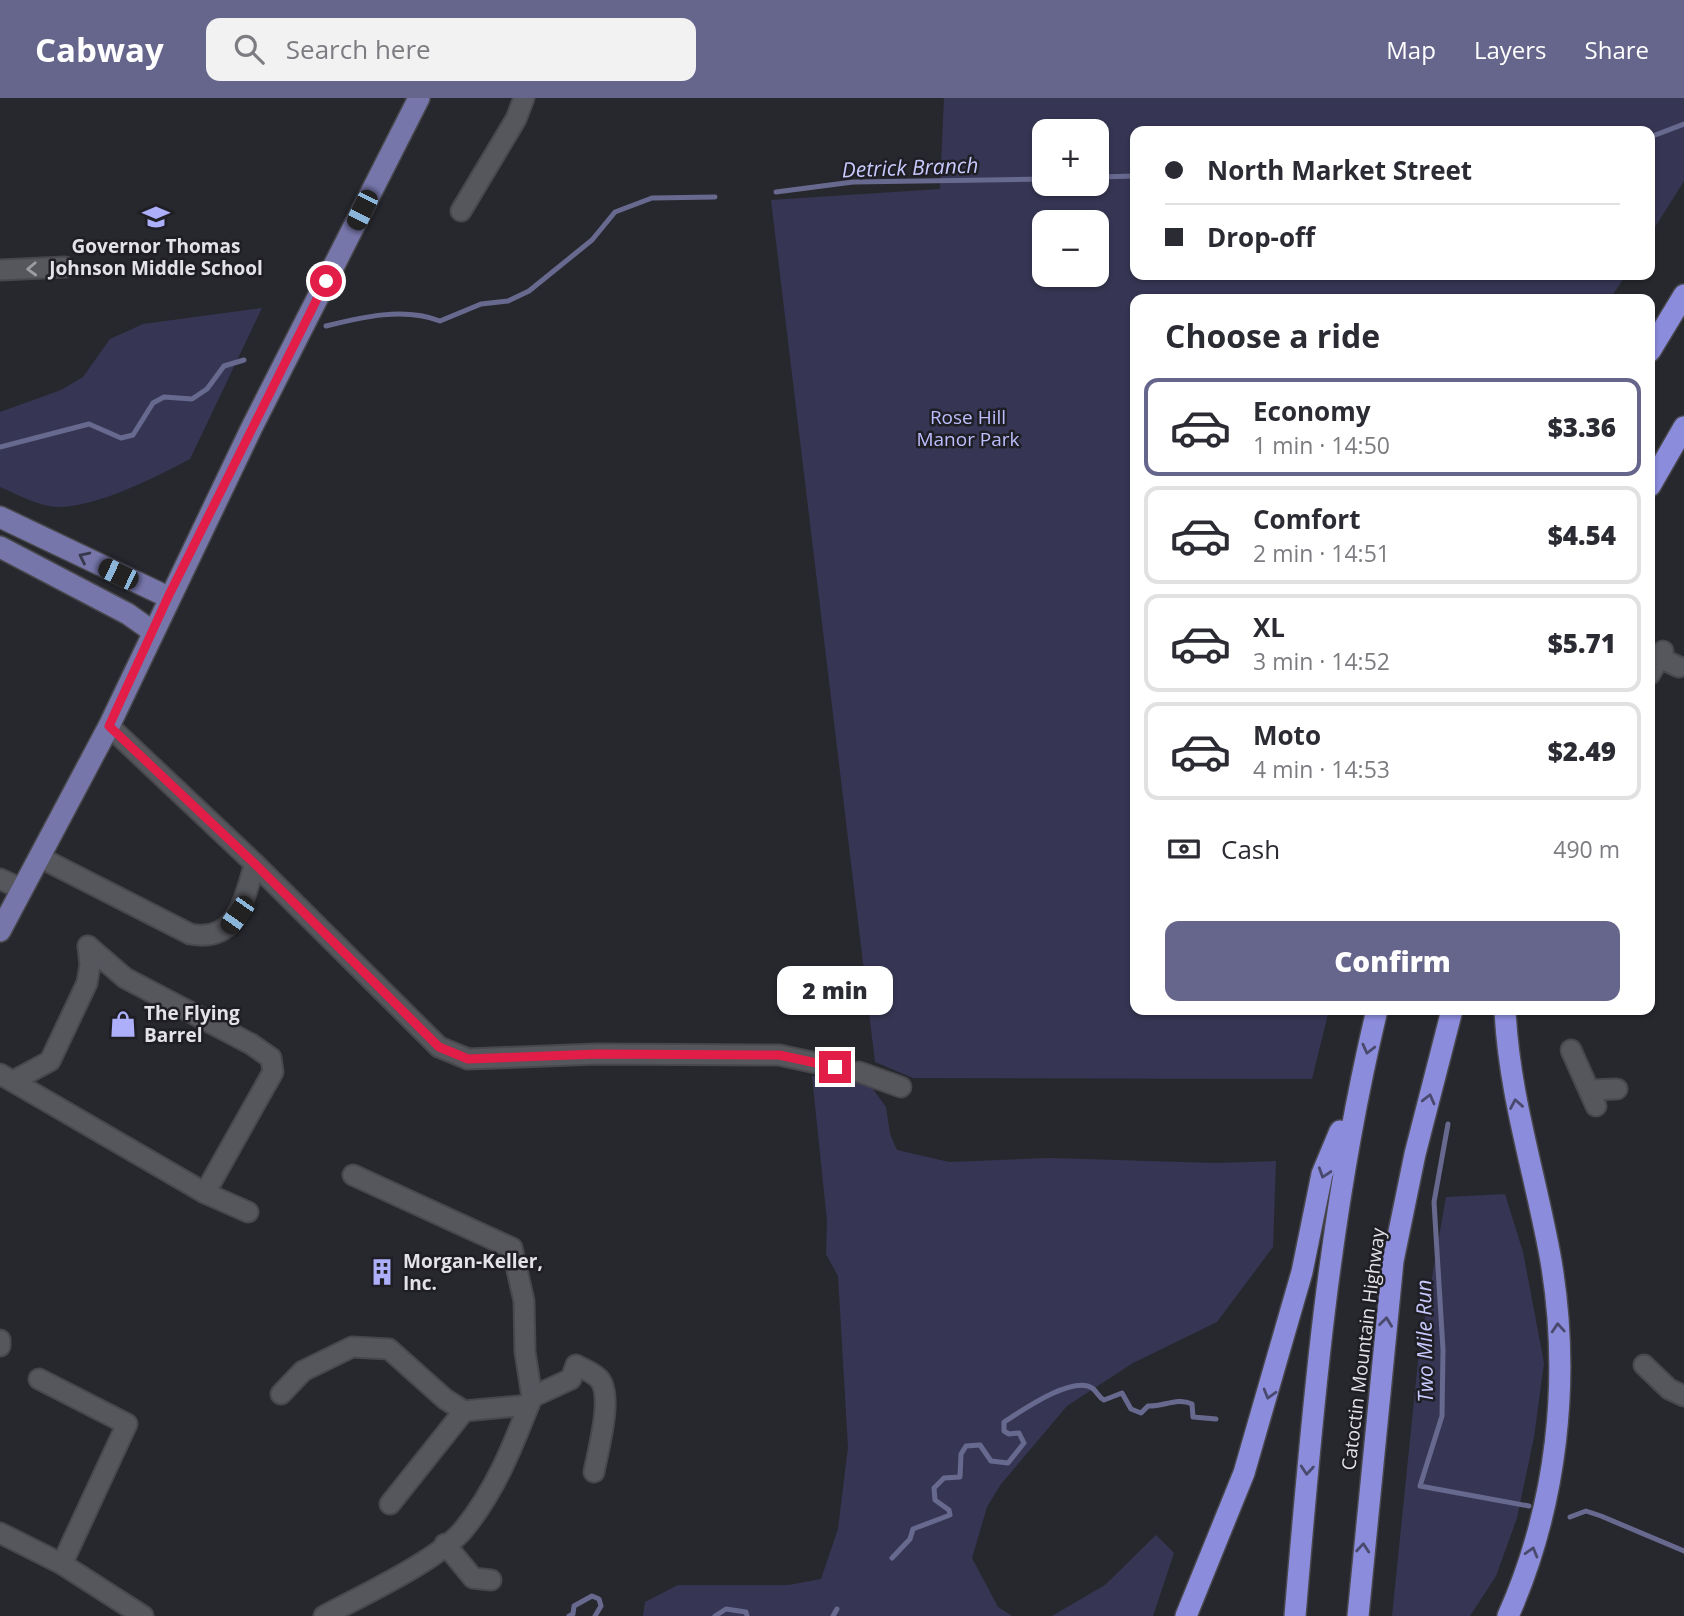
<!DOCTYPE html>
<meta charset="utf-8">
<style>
body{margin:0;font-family:"Open Sans",sans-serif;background:#f2f2f3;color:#2b2b33;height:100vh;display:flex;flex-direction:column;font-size:26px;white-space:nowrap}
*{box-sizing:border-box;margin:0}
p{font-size:23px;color:#7c7c81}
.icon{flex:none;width:38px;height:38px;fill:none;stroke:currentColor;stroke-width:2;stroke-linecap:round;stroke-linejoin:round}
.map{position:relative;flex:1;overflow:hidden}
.panel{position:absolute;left:1130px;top:196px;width:525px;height:721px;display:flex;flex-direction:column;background:#fff;border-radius:14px;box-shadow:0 2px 5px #0004}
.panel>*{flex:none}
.banner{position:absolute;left:1130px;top:28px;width:525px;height:154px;border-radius:14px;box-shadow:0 2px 5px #0004;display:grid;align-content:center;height:154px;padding:0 35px;background:#fff}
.tools{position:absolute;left:1032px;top:21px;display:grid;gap:14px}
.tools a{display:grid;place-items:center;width:77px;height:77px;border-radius:14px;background:#fff;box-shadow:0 2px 5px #0004;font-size:35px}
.end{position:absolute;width:32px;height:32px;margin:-16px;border:9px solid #e11d48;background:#fff;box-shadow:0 0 0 4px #fff}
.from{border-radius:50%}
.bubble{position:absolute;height:49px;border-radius:14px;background:#fff;box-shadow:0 2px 5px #0004;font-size:23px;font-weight:800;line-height:49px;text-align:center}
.car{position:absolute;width:21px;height:42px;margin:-21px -10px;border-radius:9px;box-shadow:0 0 5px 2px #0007;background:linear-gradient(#222 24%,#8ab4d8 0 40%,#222 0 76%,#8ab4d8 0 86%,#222 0)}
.banner b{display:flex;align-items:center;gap:24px;height:66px;font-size:26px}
.banner b+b{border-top:2px solid #e1e1e2}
.banner i{width:18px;height:18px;background:#2b2b33}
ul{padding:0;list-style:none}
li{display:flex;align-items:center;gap:21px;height:98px;margin:0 14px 10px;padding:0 21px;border:4px solid #e1e1e2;border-radius:14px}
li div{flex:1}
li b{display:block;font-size:26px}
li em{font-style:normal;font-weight:800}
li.active{border-color:#66668d}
li>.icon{width:63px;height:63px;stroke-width:1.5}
h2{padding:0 35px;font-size:32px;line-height:84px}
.pay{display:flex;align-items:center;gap:18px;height:77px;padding:0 35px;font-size:26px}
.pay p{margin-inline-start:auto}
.cta{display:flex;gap:14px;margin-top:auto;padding:14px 35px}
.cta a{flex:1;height:80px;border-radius:14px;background:#66668d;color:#fff;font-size:28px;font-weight:800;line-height:80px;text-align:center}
header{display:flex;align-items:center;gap:42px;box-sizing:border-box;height:98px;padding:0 35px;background:#66668d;color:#fff}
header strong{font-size:33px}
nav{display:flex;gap:38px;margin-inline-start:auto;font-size:24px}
.search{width:490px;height:63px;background:#f2f2f3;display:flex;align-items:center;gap:18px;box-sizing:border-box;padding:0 24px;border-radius:14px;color:#7c7c81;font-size:26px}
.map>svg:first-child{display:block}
.green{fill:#363654;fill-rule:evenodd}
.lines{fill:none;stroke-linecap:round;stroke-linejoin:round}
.stream{stroke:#68698f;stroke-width:5}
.minor-casing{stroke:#47474c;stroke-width:23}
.major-casing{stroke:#47474c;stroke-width:24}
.highway-casing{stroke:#47474c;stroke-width:24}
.minor{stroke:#56565d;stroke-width:19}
.major{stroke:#7676aa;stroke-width:21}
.highway{stroke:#8c8cdd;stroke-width:21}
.oneway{stroke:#9c9ca2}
.oneway2{stroke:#38384c}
.oneway3{stroke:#4a4a6e}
.route{stroke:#e11d48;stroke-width:9}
.labels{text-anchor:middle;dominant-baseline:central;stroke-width:5;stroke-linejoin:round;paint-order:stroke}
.poi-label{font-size:19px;font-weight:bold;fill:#e2e2e7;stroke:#1e1e24;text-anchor:start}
.park-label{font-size:19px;fill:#bcbefe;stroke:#1e1e24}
.street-label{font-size:19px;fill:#e2e2e7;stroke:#1e1e24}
.water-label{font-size:21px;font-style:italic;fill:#c8cafe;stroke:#1e1e24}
</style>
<header>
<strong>Cabway</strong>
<div class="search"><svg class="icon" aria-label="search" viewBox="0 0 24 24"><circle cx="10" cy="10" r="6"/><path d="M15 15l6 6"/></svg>Search here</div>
<nav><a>Map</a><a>Layers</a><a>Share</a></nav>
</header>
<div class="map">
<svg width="1684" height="1518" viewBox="0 0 1684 1518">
<rect width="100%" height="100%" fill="#27282e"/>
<g class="green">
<path d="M944 0H1684V83L1650 137V33H1136V177H1626L1610 201H1136V912H1329L1312 981 913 980 875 964 771 102 940 91ZM1045 33H1097V86H1045ZM1097 124V177H1045V124Z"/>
<path d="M262 210 190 361C156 379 101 407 62 409 41 410 19 397 0 389V314L61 292 83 279 110 241 143 226Z"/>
<path d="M812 978 870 987 886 1009 890 1036 897 1052 949 1064 1050 1060 1215 1065 1276 1063 1273 1149 1217 1224 1133 1265 1067 1308 1001 1386 987 1409 972 1460 998 1509 1012 1518H643L645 1504 678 1487H789L821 1481 838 1431 848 1349 838 1178 826 1156 827 1123Z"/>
<path d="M1505 1096 1523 1154 1544 1265 1534 1339 1517 1420 1496 1478 1470 1518H1392L1419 1254 1446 1099Z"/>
<path d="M1156 1437 1174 1455 1153 1518H1052L1105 1487Z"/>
</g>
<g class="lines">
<g class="stream">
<path d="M1650 39 1684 26"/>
<path d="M1097 79 1136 78"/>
<path d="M776 94 853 84 1045 81"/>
<path d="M326 228C362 219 404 209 440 223L481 206 508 203 529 193 592 142 615 114 652 100 715 99"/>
<path d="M0 349 89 326 121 340 133 337 153 305 164 299 192 301 207 291 224 268 244 262"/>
<path d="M1448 1026 1434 1104 1443 1252 1442 1318 1420 1388 1529 1408"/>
<path d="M1570 1419 1586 1413 1601 1418 1684 1453"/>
<path d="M892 1460 910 1441 913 1431 950 1417 949 1412 935 1402 934 1390 944 1380 960 1379 961 1356 966 1348 980 1347 991 1363 1008 1365 1024 1345 1019 1335 1009 1336 1004 1333V1324C1020 1314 1072 1277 1092 1290 1097 1293 1098 1299 1104 1302L1122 1295 1131 1311 1141 1315 1148 1308C1163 1309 1177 1299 1192 1306L1193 1319 1216 1321"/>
<path d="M569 1518 573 1516 574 1508 592 1498 599 1501 601 1508 595 1518"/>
<path d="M715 1518 726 1511 746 1514 747 1518"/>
<path d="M833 1518 837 1511"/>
</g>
<defs>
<g id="minor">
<path d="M461 113 516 21 524 0"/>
<path d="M0 172 65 169"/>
<path d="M1660 560 1679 569"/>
<path d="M1650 576 1663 553"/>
<path d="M109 628 255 766 439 949 468 961 597 956 779 957 835 969"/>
<path d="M39 759 190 836C238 845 243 802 255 766"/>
<path d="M0 781 22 791"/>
<path d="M88 848 125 880 251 946 271 960 273 974 205 1095"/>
<path d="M1571 952 1596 1008"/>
<path d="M859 974 901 989"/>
<path d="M0 976 205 1095 248 1114"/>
<path d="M13 983 50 963 87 885 90 867 88 848"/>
<path d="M1590 992 1617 991"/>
<path d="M353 1077 512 1150 524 1203 525 1254 532 1299"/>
<path d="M0 1242V1248"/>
<path d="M1644 1267 1669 1291 1684 1298"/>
<path d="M39 1281 127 1326 62 1466"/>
<path d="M281 1296 303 1273 352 1249 389 1251 445 1301 464 1313 529 1307"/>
<path d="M532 1299 571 1281 576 1267C583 1271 595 1275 600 1282 613 1300 598 1352 594 1374"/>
<path d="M390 1406 464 1313"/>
<path d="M0 1435 62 1466 143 1518"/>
<path d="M445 1446 473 1480 491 1482"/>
<path d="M324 1518C361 1498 439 1462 464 1431 496 1392 514 1345 532 1299"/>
</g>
<g id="major">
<path d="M0 419 168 499"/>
<path d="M0 449 128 516 152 533"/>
<path d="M0 833 109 628 252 329 419 0"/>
</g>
<g id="highway">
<path d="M1650 253 1684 197"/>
<path d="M1650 388 1684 329"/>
<path d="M1505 912C1509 998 1536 1078 1551 1163 1571 1282 1557 1408 1508 1518"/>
<path d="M1186 1518 1244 1375 1302 1174 1322 1076 1340 1033"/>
<path d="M1295 1518C1312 1314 1329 1111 1377 912"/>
<path d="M1358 1518 1393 1163 1415 1056 1452 912"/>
</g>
</defs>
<use href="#minor" class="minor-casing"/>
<use href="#major" class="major-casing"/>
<use href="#highway" class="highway-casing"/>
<use href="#minor" class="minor"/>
<use href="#major" class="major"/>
<use href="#highway" class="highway"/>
</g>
<defs><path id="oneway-chevron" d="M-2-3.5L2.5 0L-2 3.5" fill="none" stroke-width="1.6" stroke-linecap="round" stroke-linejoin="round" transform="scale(1.75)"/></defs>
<use class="oneway" href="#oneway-chevron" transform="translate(32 171) rotate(178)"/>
<use class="oneway2" href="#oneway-chevron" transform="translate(84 459) rotate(-154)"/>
<g class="oneway3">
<use href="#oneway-chevron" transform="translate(1368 951) rotate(104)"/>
<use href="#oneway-chevron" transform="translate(1429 1001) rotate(-76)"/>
<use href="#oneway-chevron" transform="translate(1516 1006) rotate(-100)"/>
<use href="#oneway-chevron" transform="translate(1324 1075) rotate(108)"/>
<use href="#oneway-chevron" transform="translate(1386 1224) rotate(-83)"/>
<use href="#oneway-chevron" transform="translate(1558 1230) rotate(-94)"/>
<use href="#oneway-chevron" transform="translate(1269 1296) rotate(106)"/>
<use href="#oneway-chevron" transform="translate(1307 1372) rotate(95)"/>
<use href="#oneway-chevron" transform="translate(1363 1450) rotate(-85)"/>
<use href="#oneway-chevron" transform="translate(1532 1454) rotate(-74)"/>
</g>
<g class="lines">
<path class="route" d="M326 183 168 499 109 628 255 766 439 949 468 961 597 956 779 957 835 969"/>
</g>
<defs>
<symbol id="school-bare" viewBox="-9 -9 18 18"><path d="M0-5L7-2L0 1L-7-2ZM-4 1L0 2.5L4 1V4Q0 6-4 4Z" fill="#adaffb" stroke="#1e1e24" stroke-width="2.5" paint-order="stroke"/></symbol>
<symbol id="shop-bare" viewBox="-9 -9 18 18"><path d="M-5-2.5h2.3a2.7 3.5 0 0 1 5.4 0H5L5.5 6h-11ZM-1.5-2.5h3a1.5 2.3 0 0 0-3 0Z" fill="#adaffb" stroke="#1e1e24" stroke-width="2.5" paint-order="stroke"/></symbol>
<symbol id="building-bare" viewBox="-9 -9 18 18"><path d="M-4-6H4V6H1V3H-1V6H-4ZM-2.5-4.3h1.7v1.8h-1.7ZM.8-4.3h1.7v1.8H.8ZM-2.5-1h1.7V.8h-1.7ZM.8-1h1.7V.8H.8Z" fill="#adaffb" stroke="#1e1e24" stroke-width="2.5" paint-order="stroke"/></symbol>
</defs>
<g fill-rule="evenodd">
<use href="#school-bare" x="137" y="100" width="38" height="38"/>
<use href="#shop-bare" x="104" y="907" width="38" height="38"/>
<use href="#building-bare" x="363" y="1155" width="38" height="38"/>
</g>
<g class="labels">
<g class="poi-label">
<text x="156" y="148" text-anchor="middle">Governor Thomas<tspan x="156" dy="22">Johnson Middle School</tspan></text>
<text x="144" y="915">The Flying<tspan x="144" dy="22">Barrel</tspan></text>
<text x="403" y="1163">Morgan-Keller,<tspan x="403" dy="22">Inc.</tspan></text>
</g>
<g class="park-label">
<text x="968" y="319">Rose Hill<tspan x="968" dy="22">Manor Park</tspan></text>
</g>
<g class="street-label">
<text transform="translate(1363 1251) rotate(-83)">Catoctin Mountain Highway</text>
</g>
<g class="water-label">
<text transform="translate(910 69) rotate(-2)">Detrick Branch</text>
<text transform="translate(1424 1243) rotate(-91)">Two Mile Run</text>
</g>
</g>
</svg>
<div class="tools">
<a>+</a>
<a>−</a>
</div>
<i class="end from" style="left:326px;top:183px"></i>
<i class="end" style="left:835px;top:969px"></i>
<div class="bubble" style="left:777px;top:868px;width:116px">2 min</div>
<i class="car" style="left:362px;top:112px;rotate:206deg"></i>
<i class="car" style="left:118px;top:476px;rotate:296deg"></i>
<i class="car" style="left:237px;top:817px;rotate:215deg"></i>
<div class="banner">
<b><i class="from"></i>North Market Street</b>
<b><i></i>Drop-off</b>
</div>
<section class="panel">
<h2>Choose a ride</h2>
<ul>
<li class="active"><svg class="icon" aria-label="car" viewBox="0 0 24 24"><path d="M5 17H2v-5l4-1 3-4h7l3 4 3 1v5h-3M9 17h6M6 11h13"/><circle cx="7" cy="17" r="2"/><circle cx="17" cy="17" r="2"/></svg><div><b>Economy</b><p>1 min · 14:50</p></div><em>$3.36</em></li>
<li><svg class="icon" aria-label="car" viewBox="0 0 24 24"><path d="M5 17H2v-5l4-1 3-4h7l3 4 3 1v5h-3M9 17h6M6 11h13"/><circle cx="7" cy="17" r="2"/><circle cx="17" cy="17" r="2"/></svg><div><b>Comfort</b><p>2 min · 14:51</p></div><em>$4.54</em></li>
<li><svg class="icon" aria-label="car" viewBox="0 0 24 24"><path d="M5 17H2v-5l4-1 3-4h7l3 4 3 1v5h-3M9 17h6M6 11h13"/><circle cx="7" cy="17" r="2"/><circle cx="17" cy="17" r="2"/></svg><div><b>XL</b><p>3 min · 14:52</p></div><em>$5.71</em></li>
<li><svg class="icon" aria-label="car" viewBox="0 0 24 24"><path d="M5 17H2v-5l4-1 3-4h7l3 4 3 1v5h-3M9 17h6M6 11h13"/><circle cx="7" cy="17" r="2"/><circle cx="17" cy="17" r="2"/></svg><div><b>Moto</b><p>4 min · 14:53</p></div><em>$2.49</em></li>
</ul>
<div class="pay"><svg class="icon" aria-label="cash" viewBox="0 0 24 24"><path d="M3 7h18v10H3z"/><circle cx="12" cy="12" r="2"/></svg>Cash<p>490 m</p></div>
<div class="cta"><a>Confirm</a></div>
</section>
</div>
